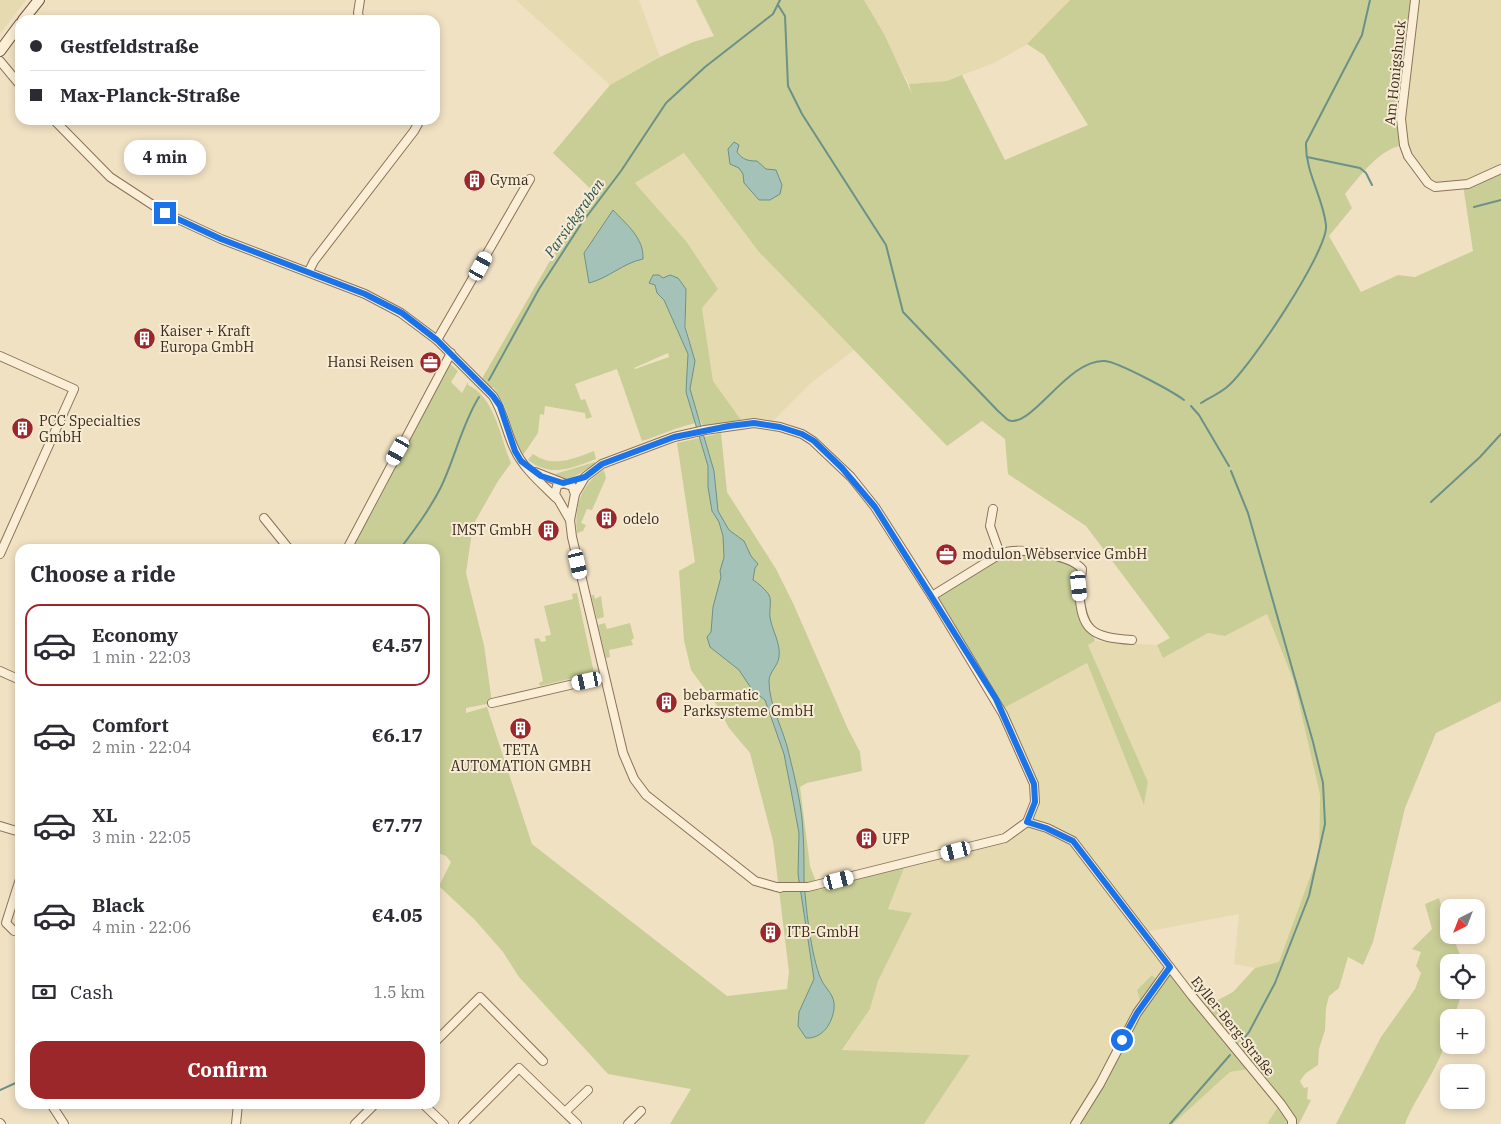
<!DOCTYPE html>
<meta charset="utf-8">
<style>
body{margin:0;font-family:"IBM Plex Serif",serif;background:#f2f2f3;color:#2b2b33;height:100vh;display:flex;flex-direction:column;font-size:19px;white-space:nowrap}
*{box-sizing:border-box;margin:0}
p{font-size:16px;color:#7c7c81}
.icon{flex:none;width:28px;height:28px;fill:none;stroke:currentColor;stroke-width:2;stroke-linecap:round;stroke-linejoin:round}
.map{position:relative;flex:1;overflow:hidden}
.sheet{position:absolute;left:15px;top:544px;width:425px;height:565px;display:flex;flex-direction:column;background:#fff;border-radius:15px;box-shadow:0 2px 8px #0003}
.sheet>*{flex:none}
.banner{position:absolute;left:15px;top:15px;width:425px;height:110px;border-radius:15px;box-shadow:0 2px 8px #0003;display:grid;align-content:center;height:110px;padding:0 15px;background:#fff}
.needle{width:32px;rotate:222deg}
.controls{position:absolute;left:1440px;top:899px;display:grid;gap:10px}
.controls a{display:grid;place-items:center;width:45px;height:45px;border-radius:10px;background:#fff;box-shadow:0 2px 8px #0003;font-size:25px}
.end{position:absolute;width:22px;height:22px;margin:-11px;border:6px solid #1a73e8;background:#fff;box-shadow:0 0 0 2px #fff}
.from{border-radius:50%}
.bubble{position:absolute;height:35px;border-radius:15px;background:#fff;box-shadow:0 2px 8px #0003;font-size:16px;font-weight:800;line-height:35px;text-align:center}
.car{position:absolute;width:15px;height:30px;margin:-15px -8px;border-radius:6px;box-shadow:0 0 4px 1px #0007;background:linear-gradient(#fff 24%,#345 0 40%,#fff 0 76%,#345 0 86%,#fff 0)}
.banner b{display:flex;align-items:center;gap:18px;height:48px;font-size:19px}
.banner b+b{border-top:1px solid #e1e1e2}
.banner i{width:12px;height:12px;background:#2b2b33}
ul{padding:0;list-style:none}
li{display:flex;align-items:center;gap:15px;height:82px;margin:0 10px 8px;padding:0 5px;border:2px solid transparent;border-radius:15px}
li div{flex:1}
li b{display:block;font-size:19px}
li em{font-style:normal;font-weight:800}
li.active{border-color:#9c272b}
li>.icon{width:45px;height:45px;stroke-width:1.5}
h2{padding:0 15px;font-size:22px;line-height:60px}
.pay{display:flex;align-items:center;gap:12px;height:55px;padding:0 15px;font-size:19px}
.pay p{margin-inline-start:auto}
.cta{display:flex;gap:10px;margin-top:auto;padding:10px 15px}
.cta a{flex:1;height:58px;border-radius:15px;background:#9c272b;color:#fff;font-size:20px;font-weight:800;line-height:58px;text-align:center}
.map>svg:first-child{display:block}
.farmland{fill:#e6dbb0}
.green{fill:#c9ce97;fill-rule:evenodd}
.water{fill:#a5c2b9;stroke:#6c9187}
.lines{fill:none;stroke-linecap:round;stroke-linejoin:round}
.stream{stroke:#6c9187;stroke-width:2}
.street-casing{stroke:#8b7259;stroke-width:10}
.secondary-casing{stroke:#6c533c;stroke-width:12}
.street{stroke:#faeed7;stroke-width:8}
.secondary{stroke:#faeed7;stroke-width:10}
.route{stroke:#1a73e8;stroke-width:6}
.labels{text-anchor:middle;dominant-baseline:central;stroke-width:4;stroke-linejoin:round;paint-order:stroke}
.street-label{font-size:14px;fill:#3a2b1e;stroke:#f7ebd3}
.poi-label{font-size:14px;fill:#3a2b1e;stroke:#f7ebd3;text-anchor:start}
.water-label{font-size:15px;font-style:italic;fill:#2c5a56;stroke:#f7ebd3}
</style>
<div class="map">
<svg width="1501" height="1124" viewBox="0 0 1501 1124">
<rect width="100%" height="100%" fill="#f0e1c3"/>
<g class="farmland">
<path d="M0 0H26L0 34Z"/>
<path d="M516 0H639L660 57 610 85Z"/>
<path d="M864 0H1070L1028 44 994 63 947 81 909 84Z"/>
<path d="M1415 0H1501V169L1482 179 1446 187 1428 183 1408 156 1401 119Z"/>
<path d="M684 153 759 252 854 350 811 383 769 425 744 424 713 381 702 308 686 241 635 183Z"/>
<path d="M1267 614 1294 682 1320 795 1319 852 1279 963 1255 968 1234 964 1239 914 1145 932 1170 967 1142 1007 1075 1124H924L970 1055 842 1051 870 1009 878 981 912 914 888 909 906 863 1005 838 1027 822 1035 802 1034 784 1002 709 1087 663 1144 804 1148 782 1088 645 1095 641 1157 645 1163 658 1208 633 1225 636Z"/>
<path d="M1250 1069 1279 1105 1267 1124H1173L1230 1072Z"/>
</g>
<g class="green">
<path d="M696 0H864L884 34 912 94 909 84 947 81 962 75 1005 160 1088 125 1044 55 1027 44 1070 0H1415L1401 119 1404 145C1380 148 1360 176 1345 194L1352 208 1329 236 1361 292 1398 275 1415 277 1473 251 1463 185 1501 169V701L1436 733 1405 808 1373 942 1363 965 1348 957 1339 988 1329 996 1326 1008 1325 1030 1319 1049 1318 1065 1306 1073 1300 1081 1304 1088 1308 1087 1307 1099 1311 1100 1299 1124H1267L1279 1105 1249 1069 1230 1072 1173 1124H1075L1142 1007 1137 990 1152 975 1159 983 1171 968 1201 1009 1233 992 1255 968 1279 962 1319 852 1320 795 1294 682 1267 614 1225 636 1208 633 1163 658 1157 645 1170 638 1086 526 1008 474 1005 439 982 421 947 446 759 252 684 153 635 183 686 241 718 289 702 308 713 381 744 424 703 426 696 412 690 389 695 361 686 328V289L655 285 657 293 664 300 688 354 686 392 696 423C677 427 661 435 642 441L617 369 575 384 581 400 585 399 592 417 586 419 585 413 545 406 544 415 540 414 538 433 523 455C509 432 511 409 493 387L489 391 480 382 577 214 596 194 553 153 610 85 660 57 693 42 714 36ZM613 211 643 259 631 261 584 253ZM668 353 669 357 635 369 634 368Z"/>
<path d="M450 364 458 371 451 382 462 393 468 382V385C495 397 500 437 511 463L498 481 473 525 466 573 484 645 492 703 466 708V713L487 707 532 844 727 996 787 989 789 972 773 841 750 753 729 728 716 704 691 670 684 640 679 571 695 562 677 443 721 433 727 492 776 569 793 603 848 729 860 752 862 771 807 783 800 787 810 866 819 890 906 863 888 909 912 913 878 981 870 1009 842 1050 970 1055 924 1124H670L691 1089 608 1074 519 977 503 952 475 920 439 886 451 862 446 856 435 852V549H349L373 511Z"/>
<path d="M594 451 596 459C572 468 551 478 528 460L533 454C553 468 573 459 594 451Z"/>
<path d="M595 462 597 464C580 471 574 482 554 478L555 474Z"/>
<path d="M604 470 606 478 592 510 587 509 581 523 586 525 583 531 577 533C574 508 580 484 604 470Z"/>
<path d="M1009 550 1053 556 1082 569 1081 601 1095 641 1088 645 1148 782 1144 805 1087 663 1002 709 932 596Z"/>
<path d="M577 593 594 673 540 686 539 683 543 681 534 639 539 638 541 642 546 641 545 636 551 635 544 606 573 599 572 594Z"/>
<path d="M591 595H594L595 599 601 596 604 617 597 619Z"/>
<path d="M605 623 607 629 630 623 634 638 631 640 633 645 609 650 610 657 606 658 598 625Z"/>
<path d="M1439 898 1449 935H1452L1463 962H1449V990H1463L1454 1017 1449 1018C1449 1058 1419 1088 1405 1124H1336L1381 1037 1415 989 1421 973 1416 966 1421 952 1412 949 1432 929 1425 904Z"/>
</g>
<g class="water">
<path d="M734 142 739 145 737 152C743 160 748 161 757 161L766 169 776 170 782 185 780 194 770 200H759L744 183 743 174 739 168 730 164 728 149Z"/>
<path d="M613 210C627 225 644 238 643 259 623 263 609 278 589 283L584 253Z"/>
<path d="M653 275H659L663 278 670 275 678 278 686 289 685 327 695 361 690 389 714 471 718 511 729 530 744 541 751 556 758 564 755 568 753 580C756 581 767 591 769 595 772 601 769 610 770 617 772 631 781 643 779 657 778 666 769 672 769 681 769 706 784 730 789 754 795 779 802 806 803 832 804 847 804 863 804 878 805 902 811 957 821 979 825 989 836 995 834 1009 832 1024 822 1039 806 1038L798 1026 799 1012 814 979 798 874 799 833 790 785 784 754 765 700 753 691 739 670 710 647 707 637 711 632 713 607 721 577 720 571 724 557 723 536 719 522 712 511 708 487V466L686 392 688 354 664 300 657 293 655 285 649 283Z"/>
</g>
<g class="lines">
<g class="stream">
<path d="M778 5 785 16 788 86 802 114 886 245 903 312 999 412C1002 414 1005 418 1008 420 1031 430 1068 358 1105 361 1118 362 1172 391 1184 400"/>
<path d="M1307 157 1360 168 1366 173 1372 185"/>
<path d="M1474 207 1501 200"/>
<path d="M489 380 539 289 581 224 621 171 666 103 705 67 773 14 780 0"/>
<path d="M1201 403C1209 398 1220 393 1227 387 1249 369 1329 250 1326 225 1323 197 1305 172 1306 143L1362 35 1370 0"/>
<path d="M1191 406 1199 415 1229 466"/>
<path d="M1231 471 1248 513 1313 742 1323 783 1325 824 1309 896 1275 983 1249 1032 1241 1042"/>
<path d="M1431 502 1480 457 1501 434"/>
<path d="M400 549C415 529 430 509 441 487 455 458 462 424 479 397"/>
<path d="M0 1090 20 1081"/>
<path d="M1170 1124 1230 1055"/>
</g>
<defs>
<g id="street">
<path d="M360 0 358 13 360 20"/>
<path d="M1415 0 1401 119 1404 145 1408 156 1428 183 1435 187 1468 184 1501 169"/>
<path d="M0 61 20 85"/>
<path d="M54 120 110 177 165 213 221 239 365 294 401 313 437 340 493 396C504 413 506 432 515 450 523 468 542 484 556 498"/>
<path d="M309 271 314 261 414 131 420 120"/>
<path d="M437 340 530 179"/>
<path d="M0 356 74 389 0 554"/>
<path d="M535 472 563 483"/>
<path d="M575 494 585 477 602 464 674 437 705 430 754 423 780 427 802 434 813 441 851 477 875 507 932 596 1003 714 1034 784 1035 802 1027 822 1005 838 808 887H777"/>
<path d="M264 518 289 549"/>
<path d="M570 520 555 494 557 486 563 483 572 486 575 494 570 520 572 537 623 753 634 779 646 795 755 881 780 888"/>
<path d="M347 549 451 353"/>
<path d="M1000 554C1017 546 1069 554 1082 569 1082 576 1079 582 1079 588 1081 632 1092 637 1132 640"/>
<path d="M932 596 1000 554 990 526 993 509"/>
<path d="M0 671 20 680"/>
<path d="M492 703 604 677"/>
<path d="M1027 822 1047 828 1073 841 1192 996 1281 1104 1292 1120V1124"/>
<path d="M0 826 20 832"/>
<path d="M14 931 6 923 20 879"/>
<path d="M435 1042 480 997 543 1061"/>
<path d="M51 1104 64 1124"/>
<path d="M423 1104 444 1124"/>
<path d="M565 1112 588 1090"/>
<path d="M0 1123 1 1124"/>
<path d="M236 1124 238 1104"/>
<path d="M355 1124 375 1104"/>
<path d="M463 1124 519 1068 577 1124"/>
<path d="M628 1124 641 1111"/>
<path d="M1075 1124 1100 1084 1137 1013 1170 967"/>
</g>
<g id="secondary">
<path d="M23 20 39 0"/>
<path d="M0 51 20 24"/>
</g>
</defs>
<use href="#street" class="street-casing"/>
<use href="#secondary" class="secondary-casing"/>
<use href="#street" class="street"/>
<use href="#secondary" class="secondary"/>
</g>
<g class="lines">
<path class="route" d="M165 213 221 239 365 294 402 313 437 340 493 396 500 406 515 451 521 461 541 476 563 483 585 477 602 464 674 437 729 426 754 423 780 427 802 434 814 441 842 468 875 507 996 699 1034 784 1035 802 1027 822 1046 828 1073 841 1170 967 1137 1013 1122 1040"/>
</g>
<defs>
<symbol id="building-disc" viewBox="-11 -11 22 22"><circle r="9.5" fill="#9c272b" stroke="#f7ebd3"/><path d="M-4-6H4V6H1V3H-1V6H-4ZM-2.5-4.3h1.7v1.8h-1.7ZM.8-4.3h1.7v1.8H.8ZM-2.5-1h1.7V.8h-1.7ZM.8-1h1.7V.8H.8Z" fill="#fff"/></symbol>
<symbol id="office-disc" viewBox="-11 -11 22 22"><circle r="9.5" fill="#9c272b" stroke="#f7ebd3"/><path d="M-6-3h4V-5.5h4V-3h4V5H-6ZM-1-4.5V-3h2v-1.5ZM-6 0V1H6V0Z" fill="#fff"/></symbol>
</defs>
<g fill-rule="evenodd">
<use href="#building-disc" x="462" y="168" width="25" height="25"/>
<use href="#building-disc" x="132" y="326" width="25" height="25"/>
<use href="#office-disc" x="418" y="350" width="25" height="25"/>
<use href="#building-disc" x="10" y="416" width="25" height="25"/>
<use href="#building-disc" x="594" y="506" width="25" height="25"/>
<use href="#building-disc" x="536" y="518" width="25" height="25"/>
<use href="#office-disc" x="934" y="542" width="25" height="25"/>
<use href="#building-disc" x="654" y="690" width="25" height="25"/>
<use href="#building-disc" x="508" y="716" width="25" height="25"/>
<use href="#building-disc" x="854" y="826" width="25" height="25"/>
<use href="#building-disc" x="758" y="920" width="25" height="25"/>
</g>
<g class="labels">
<g class="street-label">
<text transform="translate(1395 73) rotate(-84)">Am Honigshuck</text>
<text transform="translate(1233 1026) rotate(51)">Eyller-Berg-Straße</text>
</g>
<g class="poi-label">
<text x="490" y="180">Gyma</text>
<text x="160" y="331">Kaiser + Kraft<tspan x="160" dy="16">Europa GmbH</tspan></text>
<text x="414" y="362" text-anchor="end">Hansi Reisen</text>
<text x="39" y="421">PCC Specialties<tspan x="39" dy="16">GmbH</tspan></text>
<text x="623" y="519">odelo</text>
<text x="532" y="530" text-anchor="end">IMST GmbH</text>
<text x="962" y="554">modulon Webservice GmbH</text>
<text x="683" y="695">bebarmatic<tspan x="683" dy="16">Parksysteme GmbH</tspan></text>
<text x="521" y="750" text-anchor="middle">TETA<tspan x="521" dy="16">AUTOMATION GMBH</tspan></text>
<text x="882" y="839">UFP</text>
<text x="787" y="932">ITB-GmbH</text>
</g>
<g class="water-label">
<text transform="translate(574 218) rotate(-55)">Parsickgraben</text>
</g>
</g>
</svg>
<div class="controls">
<a><svg class="needle" viewBox="-14 -14 28 28"><path d="M0-13l5 13h-10z" fill="#e53935"/><path d="M0 13l5-13h-10z" fill="#7c7c81"/></svg></a>
<a><svg class="icon" aria-label="locate" viewBox="0 0 24 24"><circle cx="12" cy="12" r="6"/><path d="M12 2v4M12 18v4M2 12h4M18 12h4"/></svg></a>
<a>+</a>
<a>−</a>
</div>
<i class="end from" style="left:1122px;top:1040px"></i>
<i class="end" style="left:165px;top:213px"></i>
<div class="bubble" style="left:124px;top:140px;width:82px">4 min</div>
<i class="car" style="left:481px;top:266px;rotate:29deg"></i>
<i class="car" style="left:398px;top:451px;rotate:209deg"></i>
<i class="car" style="left:578px;top:564px;rotate:167deg"></i>
<i class="car" style="left:1079px;top:586px;rotate:174deg"></i>
<i class="car" style="left:587px;top:681px;rotate:258deg"></i>
<i class="car" style="left:956px;top:851px;rotate:256deg"></i>
<i class="car" style="left:839px;top:880px;rotate:76deg"></i>
<div class="banner">
<b><i class="from"></i>Gestfeldstraße</b>
<b><i></i>Max-Planck-Straße</b>
</div>
<section class="sheet">
<h2>Choose a ride</h2>
<ul>
<li class="active"><svg class="icon" aria-label="car" viewBox="0 0 24 24"><path d="M5 17H2v-5l4-1 3-4h7l3 4 3 1v5h-3M9 17h6M6 11h13"/><circle cx="7" cy="17" r="2"/><circle cx="17" cy="17" r="2"/></svg><div><b>Economy</b><p>1 min · 22:03</p></div><em>€4.57</em></li>
<li><svg class="icon" aria-label="car" viewBox="0 0 24 24"><path d="M5 17H2v-5l4-1 3-4h7l3 4 3 1v5h-3M9 17h6M6 11h13"/><circle cx="7" cy="17" r="2"/><circle cx="17" cy="17" r="2"/></svg><div><b>Comfort</b><p>2 min · 22:04</p></div><em>€6.17</em></li>
<li><svg class="icon" aria-label="car" viewBox="0 0 24 24"><path d="M5 17H2v-5l4-1 3-4h7l3 4 3 1v5h-3M9 17h6M6 11h13"/><circle cx="7" cy="17" r="2"/><circle cx="17" cy="17" r="2"/></svg><div><b>XL</b><p>3 min · 22:05</p></div><em>€7.77</em></li>
<li><svg class="icon" aria-label="car" viewBox="0 0 24 24"><path d="M5 17H2v-5l4-1 3-4h7l3 4 3 1v5h-3M9 17h6M6 11h13"/><circle cx="7" cy="17" r="2"/><circle cx="17" cy="17" r="2"/></svg><div><b>Black</b><p>4 min · 22:06</p></div><em>€4.05</em></li>
</ul>
<div class="pay"><svg class="icon" aria-label="cash" viewBox="0 0 24 24"><path d="M3 7h18v10H3z"/><circle cx="12" cy="12" r="2"/></svg>Cash<p>1.5 km</p></div>
<div class="cta"><a>Confirm</a></div>
</section>
</div>
